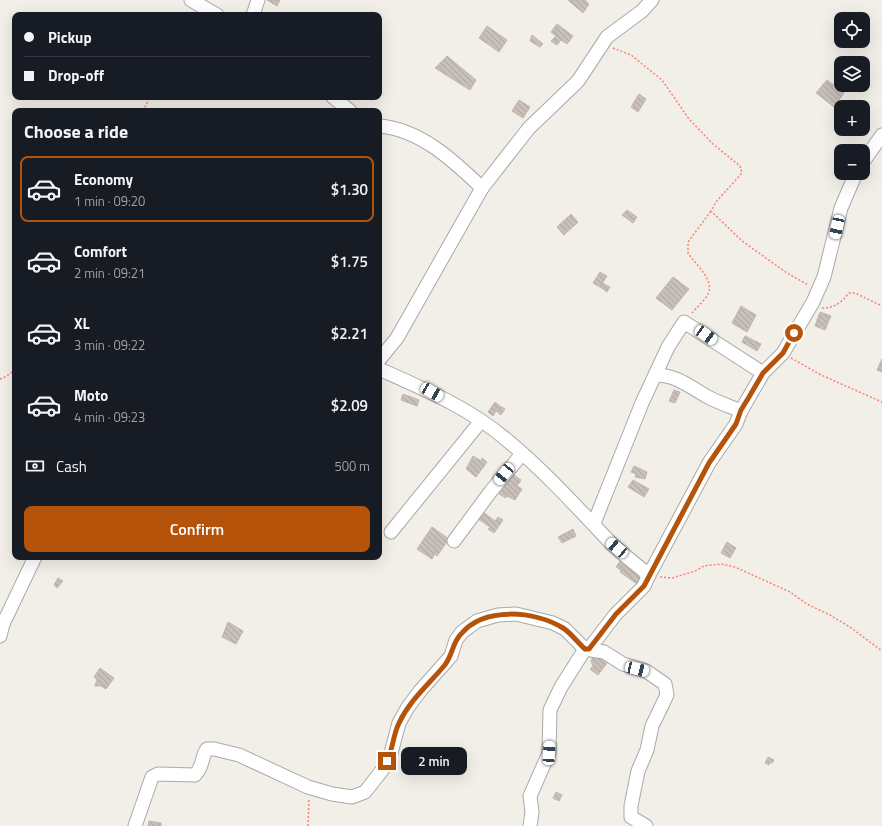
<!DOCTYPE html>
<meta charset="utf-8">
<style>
body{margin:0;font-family:"Titillium Web",sans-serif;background:#242831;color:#f1f3f6;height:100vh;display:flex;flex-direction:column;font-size:15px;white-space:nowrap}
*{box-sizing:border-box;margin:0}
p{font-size:13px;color:#9ea1a6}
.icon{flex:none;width:22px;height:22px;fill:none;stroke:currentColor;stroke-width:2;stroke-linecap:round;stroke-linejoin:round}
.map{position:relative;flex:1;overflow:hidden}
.side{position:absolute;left:12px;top:108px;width:370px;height:452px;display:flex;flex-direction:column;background:#171b24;border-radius:8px;box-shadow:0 4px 16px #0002}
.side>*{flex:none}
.guide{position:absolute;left:12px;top:12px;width:370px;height:88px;border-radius:8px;box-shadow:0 4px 16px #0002;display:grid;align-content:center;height:88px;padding:0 12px;background:#171b24}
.tools{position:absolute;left:834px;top:12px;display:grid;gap:8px}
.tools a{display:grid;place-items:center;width:36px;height:36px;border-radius:8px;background:#171b24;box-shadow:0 4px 16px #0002;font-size:20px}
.end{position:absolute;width:18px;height:18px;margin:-9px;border:5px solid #b45309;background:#fff;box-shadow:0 0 0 2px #fff}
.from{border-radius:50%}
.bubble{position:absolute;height:28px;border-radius:8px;background:#171b24;box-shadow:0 4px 16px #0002;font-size:13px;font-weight:600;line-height:28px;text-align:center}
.car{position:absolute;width:12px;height:24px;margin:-12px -6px;border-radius:5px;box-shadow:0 0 3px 1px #0007;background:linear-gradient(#fff 24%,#345 0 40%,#fff 0 76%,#345 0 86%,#fff 0)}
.guide b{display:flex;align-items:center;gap:14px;height:38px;font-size:15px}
.guide b+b{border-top:1px solid #363941}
.guide i{width:10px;height:10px;background:#f1f3f6}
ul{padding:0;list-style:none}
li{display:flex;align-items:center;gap:12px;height:66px;margin:0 8px 6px;padding:0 4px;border:2px solid transparent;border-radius:8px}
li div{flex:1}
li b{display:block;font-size:15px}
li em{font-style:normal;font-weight:600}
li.selected{border-color:#b45309}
li>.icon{width:36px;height:36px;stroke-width:1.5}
h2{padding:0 12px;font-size:18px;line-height:48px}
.pay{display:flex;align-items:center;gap:10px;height:44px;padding:0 12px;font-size:15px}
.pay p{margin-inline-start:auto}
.cta{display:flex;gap:8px;margin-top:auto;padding:8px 12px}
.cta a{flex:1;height:46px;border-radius:8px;background:#b45309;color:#fff;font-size:16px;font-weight:600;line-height:46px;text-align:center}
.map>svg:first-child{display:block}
.building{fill:url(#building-back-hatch);stroke:#c4b6ab}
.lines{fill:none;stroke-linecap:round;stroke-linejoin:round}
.minor-casing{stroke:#a9a9a9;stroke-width:15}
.path{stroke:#fa8072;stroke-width:1.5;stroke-dasharray:2 2;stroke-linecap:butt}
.minor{stroke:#fff;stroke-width:13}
.route{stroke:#b45309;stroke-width:5}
</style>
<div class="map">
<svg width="882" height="826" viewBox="0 0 882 826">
<defs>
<pattern id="building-back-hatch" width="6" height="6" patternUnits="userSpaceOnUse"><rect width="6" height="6" fill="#c7bfb8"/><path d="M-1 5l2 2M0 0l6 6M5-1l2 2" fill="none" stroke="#aba49e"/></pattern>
</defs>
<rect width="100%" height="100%" fill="#f2efe9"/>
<g class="building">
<path d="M267 0H280L277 6Z"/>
<path d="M568 0H585L589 4 583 13Z"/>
<path d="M557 24 573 36 567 44 561 40 557 45 551 41 556 36 551 32Z"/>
<path d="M487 26 507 40 499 52 479 38Z"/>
<path d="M532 35 543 44 540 47 530 41Z"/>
<path d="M447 56 476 80 470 90 435 68Z"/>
<path d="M827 80 844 93 834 107 816 93Z"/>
<path d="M639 94 646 99 638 112 631 107Z"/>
<path d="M519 100 530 107 523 118 512 111Z"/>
<path d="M627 210 637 217 633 223 622 215Z"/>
<path d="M571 214 578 222 564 235 557 227Z"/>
<path d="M600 272 607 276 600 287 593 283Z"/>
<path d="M673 277 689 289 672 310 656 298Z"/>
<path d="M602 283 610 287 607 292 600 287Z"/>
<path d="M741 306 756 315 747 332 732 323Z"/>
<path d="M820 312 831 316 825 330 815 326Z"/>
<path d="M745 336 761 344 757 351 742 342Z"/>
<path d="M882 359V372L877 370Z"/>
<path d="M674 390 680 392 675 403 669 401Z"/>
<path d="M403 394 419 400 417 406 401 400Z"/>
<path d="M495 402 499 405 498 409 500 406 505 409 501 415 496 411 493 416 488 412Z"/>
<path d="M473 456 481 461 482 458 487 462 476 477 466 469Z"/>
<path d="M634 466 647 472 645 479 635 477 636 474 631 472Z"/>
<path d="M514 475 521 480 517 486 522 489 515 500 507 496 506 498 499 494 500 492 498 490 504 484 506 485Z"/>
<path d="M633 480 649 489 644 497 628 487Z"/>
<path d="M483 512 495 521 498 517 503 520 494 533 488 529 490 527 478 519Z"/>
<path d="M432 527 449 539 437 556 435 554 432 559 417 549Z"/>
<path d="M573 529 576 536 562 543 558 537Z"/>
<path d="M727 542 736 548 730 558 721 553Z"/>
<path d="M621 560 625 562 624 564 626 565 622 571 616 567Z"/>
<path d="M626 563 643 575 637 584 620 572Z"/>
<path d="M58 578 63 581 57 588 54 585Z"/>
<path d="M228 622 243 631 236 644 222 637Z"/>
<path d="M595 653 607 663 598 675 590 669 593 666 591 661 593 657 592 656Z"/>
<path d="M100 668 114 678 106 689 101 686H95L97 679 94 677Z"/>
<path d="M768 757 774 760 772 763 770 762 769 765 765 763Z"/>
<path d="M556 792 562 795 559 801 553 798Z"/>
<path d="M149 821 161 823V826H148Z"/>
</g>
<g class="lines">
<defs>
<g id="minor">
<path d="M191 0 217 15"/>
<path d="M253 15 258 0"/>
<path d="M333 97 350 111"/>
<path d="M379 126C420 129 454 161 482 188"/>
<path d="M863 162 882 135"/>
<path d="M379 360 397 338 482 188 529 128 578 81 607 37 642 11 652 0"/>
<path d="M379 369C424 389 470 408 508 441 544 471 576 506 607 539 618 551 632 561 644 571L648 577 644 586 615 615 589 649"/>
<path d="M655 375C676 375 689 386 706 396 717 402 729 406 741 411"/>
<path d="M594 523 642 403 668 347 684 322 763 373"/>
<path d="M391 532 481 421"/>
<path d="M454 541 491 491 522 454"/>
<path d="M648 577 709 463 736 424 741 411 749 397 763 373 783 353 813 302 824 277 841 208 856 173"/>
<path d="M0 636 3 624 35 557"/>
<path d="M135 826 152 777 158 774 195 775C204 766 201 757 207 749H214L239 755 308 787 332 794 352 797 365 792 383 769 391 753 399 723 408 707 420 691 451 656 456 640 462 632 477 621 498 615 516 614 553 623 565 629 585 649 604 652 623 664 646 671 665 684 667 695 652 726 647 750 638 771 631 806V817L646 826"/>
<path d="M530 826 532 812 530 796 549 753 550 710 561 687 585 649"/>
</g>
</defs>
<use href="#minor" class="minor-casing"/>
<g class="path">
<path d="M613 48 631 55 662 80 689 119 713 144 740 166 742 173 716 202 711 211 742 241 787 273 808 285"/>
<path d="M143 111 150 97"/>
<path d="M822 308C835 308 841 303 849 293H855L882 306"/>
<path d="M692 313C696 308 706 299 708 294 715 280 695 264 688 253V242L711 211"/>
<path d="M791 358 821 375 882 402"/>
<path d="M0 379 5 377 15 370"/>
<path d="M660 577 672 578 695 571 704 566 721 564 735 567 790 592 807 604 830 615 850 627 882 651"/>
<path d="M308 826 309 798"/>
</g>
<use href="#minor" class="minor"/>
</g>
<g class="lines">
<path class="route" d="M387 761C393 749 393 735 399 723 410 700 428 685 444 666 453 655 452 643 461 634 484 606 535 611 563 628 571 633 578 643 585 649H589L616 614 644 586 709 463 736 424 741 410 749 397 763 373 783 353 794 333"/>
</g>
</svg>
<div class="tools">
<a><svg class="icon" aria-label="locate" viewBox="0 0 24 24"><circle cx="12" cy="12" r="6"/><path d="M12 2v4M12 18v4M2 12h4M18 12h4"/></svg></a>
<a><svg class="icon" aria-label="layers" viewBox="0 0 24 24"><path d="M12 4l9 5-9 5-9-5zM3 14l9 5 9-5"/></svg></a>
<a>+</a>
<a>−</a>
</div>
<i class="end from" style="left:794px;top:333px"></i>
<i class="end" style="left:387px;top:761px"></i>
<div class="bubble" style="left:401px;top:747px;width:66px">2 min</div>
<i class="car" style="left:837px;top:227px;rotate:192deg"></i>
<i class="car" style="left:706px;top:335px;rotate:125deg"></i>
<i class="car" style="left:432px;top:392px;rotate:120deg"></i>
<i class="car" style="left:504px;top:474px;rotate:219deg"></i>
<i class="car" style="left:617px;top:548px;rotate:310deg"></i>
<i class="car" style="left:637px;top:669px;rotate:103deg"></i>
<i class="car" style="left:549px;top:753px;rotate:3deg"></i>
<div class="guide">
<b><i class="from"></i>Pickup</b>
<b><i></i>Drop-off</b>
</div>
<section class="side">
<h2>Choose a ride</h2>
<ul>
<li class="selected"><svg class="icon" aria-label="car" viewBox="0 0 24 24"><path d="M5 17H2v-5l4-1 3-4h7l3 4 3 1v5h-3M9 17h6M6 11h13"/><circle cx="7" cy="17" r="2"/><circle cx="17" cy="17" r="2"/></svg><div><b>Economy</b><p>1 min · 09:20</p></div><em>$1.30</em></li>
<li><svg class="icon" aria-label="car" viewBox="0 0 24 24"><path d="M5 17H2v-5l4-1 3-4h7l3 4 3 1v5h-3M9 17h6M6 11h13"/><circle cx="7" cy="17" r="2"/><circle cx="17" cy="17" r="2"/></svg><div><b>Comfort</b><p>2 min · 09:21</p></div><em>$1.75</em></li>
<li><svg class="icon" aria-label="car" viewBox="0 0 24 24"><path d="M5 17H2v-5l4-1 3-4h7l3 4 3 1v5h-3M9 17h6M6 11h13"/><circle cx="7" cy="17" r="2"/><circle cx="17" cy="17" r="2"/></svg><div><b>XL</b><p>3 min · 09:22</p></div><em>$2.21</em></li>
<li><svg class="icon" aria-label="car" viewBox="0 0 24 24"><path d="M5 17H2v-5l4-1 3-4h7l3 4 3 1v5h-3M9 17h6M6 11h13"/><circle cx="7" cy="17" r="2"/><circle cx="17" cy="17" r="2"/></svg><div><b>Moto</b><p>4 min · 09:23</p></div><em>$2.09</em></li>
</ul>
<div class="pay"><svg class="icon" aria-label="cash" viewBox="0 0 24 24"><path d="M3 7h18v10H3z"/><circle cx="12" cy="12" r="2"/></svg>Cash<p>500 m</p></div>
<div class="cta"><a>Confirm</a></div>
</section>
</div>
